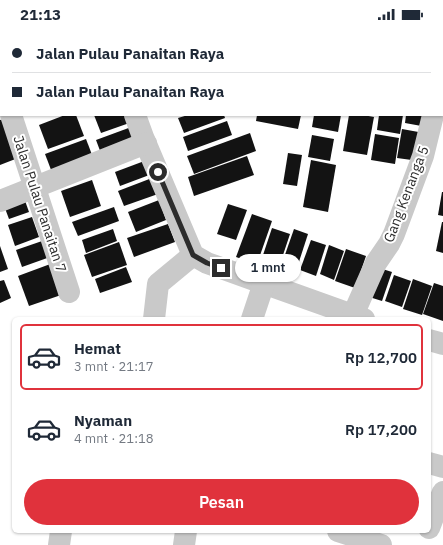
<!DOCTYPE html>
<html lang="id">
<meta charset="utf-8">
<style>
body{margin:0;font-family:"IBM Plex Sans",sans-serif;background:#f2f2f3;color:#1f2937;height:100vh;display:flex;flex-direction:column;font-size:15px;white-space:nowrap}
*{box-sizing:border-box;margin:0}
p{font-size:13px;color:#747a83}
.icon{flex:none;width:22px;height:22px;fill:none;stroke:currentColor;stroke-width:2;stroke-linecap:round;stroke-linejoin:round}
.map{position:relative;flex:1;overflow:hidden}
.drawer{position:absolute;left:12px;top:289px;width:419px;height:216px;display:flex;flex-direction:column;background:#fff;border-radius:6px;box-shadow:0 1px 3px #0004}
.drawer>*{flex:none}
.banner{position:absolute;left:0px;top:0px;width:443px;height:88px;box-shadow:0 1px 3px #0004;display:grid;align-content:center;height:88px;padding:0 12px;background:#fff}
.end{position:absolute;width:18px;height:18px;margin:-9px;border:5px solid #2c2c2c;background:#fff;box-shadow:0 0 0 2px #fff}
.from{border-radius:50%}
.bubble{position:absolute;height:28px;border-radius:14px;background:#fff;box-shadow:0 1px 3px #0004;font-size:13px;font-weight:600;line-height:28px;text-align:center}
.banner b{display:flex;align-items:center;gap:14px;height:38px;font-size:15px}
.banner b+b{border-top:1px solid #e0e1e3}
.banner i{width:10px;height:10px;background:#1f2937}
ul{padding:7px 0 0;list-style:none}
li{display:flex;align-items:center;gap:12px;height:66px;margin:0 8px 6px;padding:0 4px;border:2px solid transparent;border-radius:6px}
li div{flex:1}
li b{display:block;font-size:15px}
li em{font-style:normal;font-weight:600}
li.selected{border-color:#e0323c}
li>.icon{width:36px;height:36px;stroke-width:1.5}
.action{display:flex;gap:8px;margin-top:auto;padding:8px 12px}
.action a{flex:1;height:46px;border-radius:24px;background:#e0323c;color:#fff;font-size:16px;font-weight:600;line-height:46px;text-align:center}
.status{display:flex;justify-content:space-between;align-items:center;height:28px;padding:0 20px;background:#fff;direction:ltr}
.status svg{height:11px;fill:currentColor}
.map>svg:first-child{display:block}
.building{fill:#131313}
.lines{fill:none;stroke-linecap:round;stroke-linejoin:round}
.minor{stroke:#c9c9c9;stroke-width:22}
.route{stroke:#2c2c2c;stroke-width:5}
.labels{text-anchor:middle;dominant-baseline:central;stroke-width:4;stroke-linejoin:round;paint-order:stroke}
.street-label{font-size:14px;fill:#2c2c2c;stroke:#fff}
</style>
<div class="status"><b>21:13</b><svg viewBox="0 0 49 12"><path d="M0 12V9h3v3zM5 12V6h3v6zM10 12V3h3v9zM15 12V0h3v12zM26 1h20v11H26zM47 4h2v5h-2z"/></svg></div>
<div class="map">
<svg width="443" height="517" viewBox="0 0 443 517">
<rect width="100%" height="100%" fill="#fff"/>
<g class="building">
<path d="M65 87H76L84 108 48 121 39 97Z"/>
<path d="M94 87H132L135 93 101 105Z"/>
<path d="M188 87H224L225 90 184 105 178 90Z"/>
<path d="M257 87H301L298 101 256 93Z"/>
<path d="M314 87H341L338 104 312 99Z"/>
<path d="M349 87H363L374 89 367 127 343 123Z"/>
<path d="M379 87H403L400 106 377 102Z"/>
<path d="M406 87H429L427 99 405 95Z"/>
<path d="M4 91 18 130 0 137V92Z"/>
<path d="M227 93 232 107 188 123 183 109Z"/>
<path d="M134 98 140 114 102 128 96 112Z"/>
<path d="M402 101 424 105 419 133 397 130Z"/>
<path d="M250 105 256 123 194 146 187 128Z"/>
<path d="M375 106 399 110 395 136 371 132Z"/>
<path d="M312 107 334 111 330 133 308 129Z"/>
<path d="M86 111 94 132 53 147 45 126Z"/>
<path d="M288 125 302 127 297 158 283 156Z"/>
<path d="M247 128 254 147 194 168 188 149Z"/>
<path d="M147 132 152 146 120 158 115 144Z"/>
<path d="M311 132 336 137 328 184 303 179Z"/>
<path d="M152 150 158 166 124 178 118 163Z"/>
<path d="M92 152 101 178 70 189 61 163Z"/>
<path d="M442 164H443V188L438 187Z"/>
<path d="M23 167 29 184 9 191 3 175Z"/>
<path d="M159 172 166 192 136 204 128 184Z"/>
<path d="M228 176 247 182 236 212 217 206Z"/>
<path d="M114 179 119 193 78 208 72 194Z"/>
<path d="M252 186 272 193 257 236 236 229Z"/>
<path d="M32 189 39 209 15 218 8 197Z"/>
<path d="M442 194H443V225L436 223Z"/>
<path d="M168 196 175 214 134 229 127 210Z"/>
<path d="M272 200 290 206 278 242 260 236Z"/>
<path d="M113 201 117 213 86 225 82 212Z"/>
<path d="M294 201 308 206 295 246 280 241Z"/>
<path d="M45 212 50 229 22 239 16 222Z"/>
<path d="M311 212 326 217 316 248 300 242Z"/>
<path d="M119 214 127 237 92 249 84 227Z"/>
<path d="M329 217 344 223 334 252 320 246Z"/>
<path d="M0 218 8 241 0 244Z"/>
<path d="M346 221 366 228 355 260 335 253Z"/>
<path d="M53 235 64 266 29 278 18 248Z"/>
<path d="M126 239 132 254 100 265 95 251Z"/>
<path d="M376 239 392 244 382 273 366 268Z"/>
<path d="M394 247 411 253 402 279 385 273Z"/>
<path d="M413 251 432 258 422 287 403 281Z"/>
<path d="M4 252 11 270 0 275V253Z"/>
<path d="M434 255 443 258V293L423 286Z"/>
</g>
<g class="lines">
<g class="minor">
<path d="M105 0V1"/>
<path d="M0 53 1 56"/>
<path d="M442 58H443"/>
<path d="M11 87 69 264"/>
<path d="M135 87 143 109 193 227 207 235 364 291"/>
<path d="M0 173 146 115"/>
<path d="M353 287 376 235 389 216 394 206 423 128 433 87"/>
<path d="M154 291 158 256 193 227"/>
<path d="M252 291 264 255"/>
<path d="M429 312 443 316"/>
<path d="M429 435 443 439"/>
<path d="M429 500 443 464"/>
<path d="M338 503 381 517"/>
<path d="M59 517 61 503"/>
<path d="M184 517 186 503"/>
</g>
</g>
<g class="lines">
<path class="route" d="M158 144 193 227 207 235 221 240"/>
</g>
<g class="labels">
<g class="street-label">
<text transform="translate(406 166) rotate(-69)">Gang Kenanga 5</text>
<text transform="translate(40 176) rotate(72)">Jalan Pulau Panaitan 7</text>
</g>
</g>
</svg>
<i class="end from" style="left:158px;top:144px"></i>
<i class="end" style="left:221px;top:240px"></i>
<div class="bubble" style="left:235px;top:226px;width:66px">1 mnt</div>
<div class="banner">
<b><i class="from"></i>Jalan Pulau Panaitan Raya</b>
<b><i></i>Jalan Pulau Panaitan Raya</b>
</div>
<section class="drawer">
<ul>
<li class="selected"><svg class="icon" aria-label="car" viewBox="0 0 24 24"><path d="M5 17H2v-5l4-1 3-4h7l3 4 3 1v5h-3M9 17h6M6 11h13"/><circle cx="7" cy="17" r="2"/><circle cx="17" cy="17" r="2"/></svg><div><b>Hemat</b><p>3 mnt · 21:17</p></div><em>Rp 12,700</em></li>
<li><svg class="icon" aria-label="car" viewBox="0 0 24 24"><path d="M5 17H2v-5l4-1 3-4h7l3 4 3 1v5h-3M9 17h6M6 11h13"/><circle cx="7" cy="17" r="2"/><circle cx="17" cy="17" r="2"/></svg><div><b>Nyaman</b><p>4 mnt · 21:18</p></div><em>Rp 17,200</em></li>
</ul>
<div class="action"><a>Pesan</a></div>
</section>
</div>
